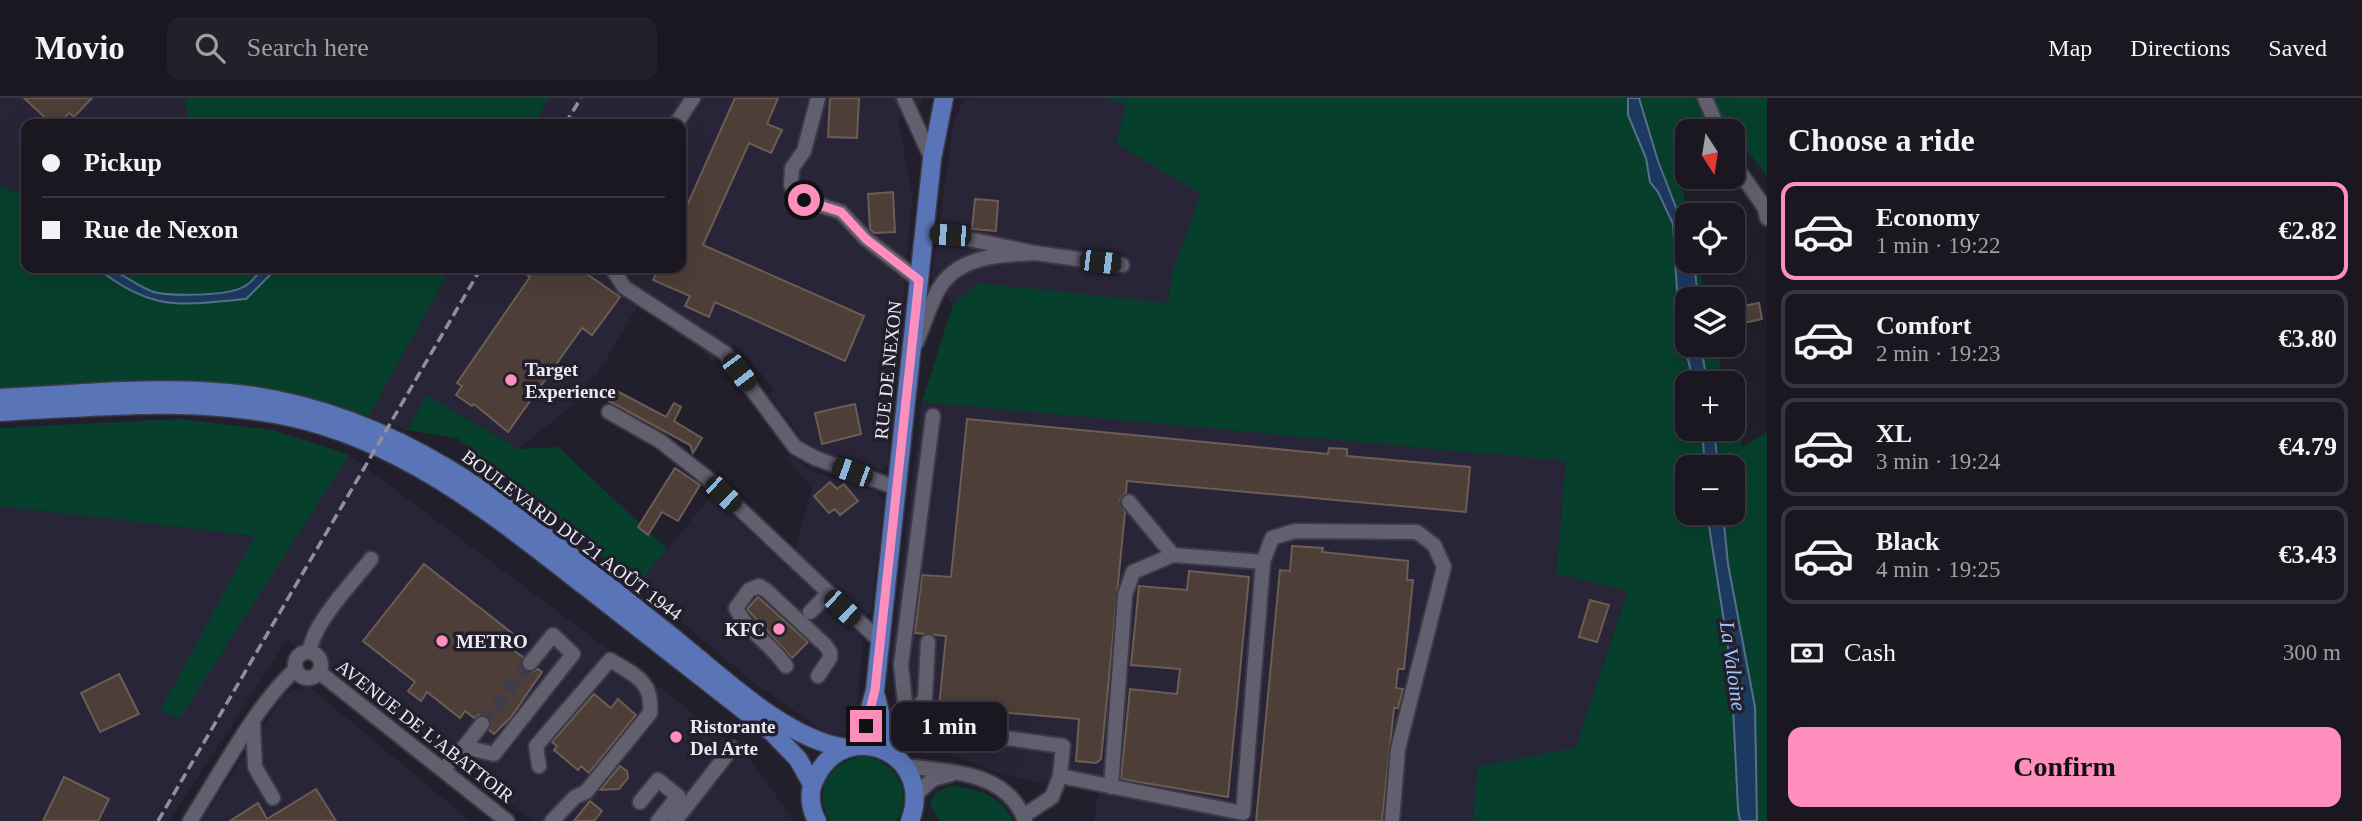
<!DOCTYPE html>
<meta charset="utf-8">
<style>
body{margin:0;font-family:Georgia,serif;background:#23202a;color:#f1f3f6;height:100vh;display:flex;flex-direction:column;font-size:26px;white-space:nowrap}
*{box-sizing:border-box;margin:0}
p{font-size:23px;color:#9f9fa5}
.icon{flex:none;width:38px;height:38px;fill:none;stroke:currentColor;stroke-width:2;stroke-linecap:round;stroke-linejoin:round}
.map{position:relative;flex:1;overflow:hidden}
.side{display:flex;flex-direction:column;background:#1a1721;width:595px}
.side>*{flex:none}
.top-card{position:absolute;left:21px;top:21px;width:665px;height:154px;border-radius:14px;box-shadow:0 7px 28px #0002,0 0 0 2px #38363f;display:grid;align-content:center;height:154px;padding:0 21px;background:#1a1721}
.needle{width:46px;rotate:168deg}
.fabs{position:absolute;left:1675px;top:21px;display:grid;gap:14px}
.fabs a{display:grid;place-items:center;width:70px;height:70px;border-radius:14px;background:#1a1721;box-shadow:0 7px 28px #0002,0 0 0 2px #38363f;font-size:35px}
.end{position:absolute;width:32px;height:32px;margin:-16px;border:9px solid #fe8ebc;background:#111;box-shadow:0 0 0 4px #111}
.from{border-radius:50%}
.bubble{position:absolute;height:49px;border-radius:14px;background:#1a1721;box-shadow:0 7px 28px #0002,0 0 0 2px #38363f;font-size:23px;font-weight:700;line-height:49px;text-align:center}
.car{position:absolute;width:21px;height:42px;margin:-21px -10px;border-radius:9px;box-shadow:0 0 5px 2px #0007;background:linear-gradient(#222 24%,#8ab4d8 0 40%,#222 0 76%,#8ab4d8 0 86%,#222 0)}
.top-card b{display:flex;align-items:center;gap:24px;height:66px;font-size:26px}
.top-card b+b{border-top:2px solid #38363f}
.top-card i{width:18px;height:18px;background:#f1f3f6}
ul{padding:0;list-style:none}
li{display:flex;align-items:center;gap:21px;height:98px;margin:0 14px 10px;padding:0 7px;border:4px solid #38363f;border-radius:14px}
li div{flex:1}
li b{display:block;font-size:26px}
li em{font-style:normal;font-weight:700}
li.active{border-color:#fe8ebc}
li>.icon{width:63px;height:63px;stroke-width:1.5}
h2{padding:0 21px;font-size:32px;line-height:84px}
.pay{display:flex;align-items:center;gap:18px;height:77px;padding:0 21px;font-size:26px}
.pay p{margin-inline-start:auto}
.button{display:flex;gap:14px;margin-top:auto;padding:14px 21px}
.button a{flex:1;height:80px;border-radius:14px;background:#fe8ebc;color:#111;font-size:28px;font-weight:700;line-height:80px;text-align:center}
header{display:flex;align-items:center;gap:42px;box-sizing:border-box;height:98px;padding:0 35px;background:#1a1721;border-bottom:2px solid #38363f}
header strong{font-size:33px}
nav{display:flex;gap:38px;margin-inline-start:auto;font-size:24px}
.search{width:490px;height:63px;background:#23202a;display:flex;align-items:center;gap:18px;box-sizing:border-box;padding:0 24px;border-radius:14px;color:#9f9fa5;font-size:26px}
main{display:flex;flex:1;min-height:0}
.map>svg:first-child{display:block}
.built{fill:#292538}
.green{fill:#06402c;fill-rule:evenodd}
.water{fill:#1c3a60;stroke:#5a6e8c;stroke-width:2}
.building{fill:#4d3e37;stroke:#6c5c54;stroke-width:2}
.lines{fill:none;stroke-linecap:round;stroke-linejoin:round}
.minor-tunnel{stroke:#403d4a;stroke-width:14;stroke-dasharray:14 7;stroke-linecap:butt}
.minor-casing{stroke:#3c3a45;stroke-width:18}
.major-casing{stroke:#3c3a45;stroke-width:21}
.minor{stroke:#625f6f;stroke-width:14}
.major{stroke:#5975b8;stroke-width:18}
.rail{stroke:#918f9a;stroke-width:3.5;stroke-dasharray:10 5;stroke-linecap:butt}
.route{stroke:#fe8ebc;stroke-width:9}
.poi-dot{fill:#fe8ebc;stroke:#221f2c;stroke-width:2.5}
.labels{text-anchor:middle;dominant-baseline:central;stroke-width:7;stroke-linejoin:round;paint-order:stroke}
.poi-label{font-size:19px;font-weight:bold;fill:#ebe9f2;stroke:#221f2c;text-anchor:start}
.street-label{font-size:19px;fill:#ebe9f2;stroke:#221f2c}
.water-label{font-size:21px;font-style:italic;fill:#9fc6fa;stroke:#221f2c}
</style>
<header>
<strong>Movio</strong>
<div class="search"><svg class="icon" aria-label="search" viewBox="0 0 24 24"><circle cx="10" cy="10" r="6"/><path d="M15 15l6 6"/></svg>Search here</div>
<nav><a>Map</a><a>Directions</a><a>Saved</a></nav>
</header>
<main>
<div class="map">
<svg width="1767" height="723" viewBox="0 0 1767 723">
<rect width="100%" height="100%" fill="#221f2c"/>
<g class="built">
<path d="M0 0H185L188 26H26V98L0 88Z"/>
<path d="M549 0H924L920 9 898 19 912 100 888 367 880 372 821 354 802 341 769 296 774 292 741 251 731 246 712 264 701 251 638 207 596 278 592 277 573 307 518 351 428 297 407 332 368 319 451 170H681V26H533Z"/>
<path d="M995 0H1103L1125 6 1117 46 1202 96 1173 172 1168 207 979 185 953 206 932 180 954 22 965 1Z"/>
<path d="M922 304 1566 363 1556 475 1628 492 1575 650 1640 723H1094L1098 695 1008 678 901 636 891 557Z"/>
<path d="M349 357 744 653 794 723H534L287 542 169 723H0V408L293 443Z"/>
<path d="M789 357 814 374 876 393 884 402 871 514 862 519 795 452 812 391 786 358Z"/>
<path d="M711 398 855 531 863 546 855 628 843 637 827 635 755 586 638 487Z"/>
<path d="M309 588 470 723H201L284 596Z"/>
</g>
<g class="green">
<path d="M185 0H549L533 26H188Z"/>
<path d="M1103 0H1767V77L1736 40 1733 42 1732 33H1687V68L1679 72 1688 117 1687 163H1698L1706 201H1687V247H1715L1725 285H1687V331H1732L1733 313 1742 349 1767 335V723H1473L1478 669 1575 650 1628 493 1556 475 1566 363 922 304 953 206 979 185 1168 205 1173 172 1201 96 1117 46 1125 6ZM1687 369H1732V415H1687Z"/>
<path d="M0 88 26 98V170H451L368 319 267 293 0 292Z"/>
<path d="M427 297 518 351 558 349 667 451 638 487 457 340 407 332Z"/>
<path d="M179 321 273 332 349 357 180 620 160 613 255 438 0 408V330Z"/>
<path d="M864 658C896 664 915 694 896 723H830C812 692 830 663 864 658Z"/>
<path d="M952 687C978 692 1001 697 1013 723H940L930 707 935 695Z"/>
</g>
<g class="water">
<path d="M1628 0H1639L1658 63 1687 138V163H1694L1698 201H1687V247H1701L1707 285H1694L1679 227 1673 126 1658 94 1650 84 1646 60 1628 17Z"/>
<path d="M97 170C118 170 131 185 151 193 167 199 228 198 243 189 251 186 258 176 262 170H277L246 201C180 207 152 214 97 170Z"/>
<path d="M1702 331H1714L1718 369H1705Z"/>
<path d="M1707 415H1723L1728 466 1755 609 1757 723H1740L1738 711 1731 568Z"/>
</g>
<g class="building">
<path d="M24 0H92L74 19 69 15 59 26H52Z"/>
<path d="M735 0H778L767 26 782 32 771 55 749 45 703 147 864 218 845 263 715 204 709 219 685 208 690 198 653 182 659 170H681V121Z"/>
<path d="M830 0H859L857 40 828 39Z"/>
<path d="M893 94 895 134 874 135 870 131 868 96Z"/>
<path d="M975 101 998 103 996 133 972 131Z"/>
<path d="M517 170H578L620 199 592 237 582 230 508 334 474 306 472 308 456 297 462 288 457 285 530 179Z"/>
<path d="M1759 205 1762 221 1734 227 1732 210Z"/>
<path d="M613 291 666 319 674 305 681 309 674 323 702 340 693 355 690 347 607 302Z"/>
<path d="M855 306 861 336 822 346 815 315Z"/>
<path d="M967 321 1328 356 1329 350 1347 351V358L1470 369 1466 414 1127 383 1126 395 1120 401 1125 414 1101 661 1096 665 1076 663 1079 621 939 609 946 538 915 535 922 477 951 479Z"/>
<path d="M675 370 700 387 678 423 662 414 648 437 638 429Z"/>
<path d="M830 384 837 391 844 386 858 403 840 417 835 411 829 415 814 398Z"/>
<path d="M1292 448 1323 450 1322 454 1408 463 1407 482H1413L1404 571H1398L1396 590 1403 591 1398 610H1394L1382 723H1256L1280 472 1290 473Z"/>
<path d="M424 466 521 542 513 552 523 559V572L529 575 538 571 542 574 511 619 494 636 489 632 491 623 487 618 479 617 474 620 465 613 460 620 427 594 421 603 408 593 415 584 363 543Z"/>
<path d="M1189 473 1249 479 1228 699 1121 681 1130 591 1177 596 1180 571 1131 567 1139 488 1187 492Z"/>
<path d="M758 499 808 544 792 560 747 511Z"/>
<path d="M1590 502 1609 507 1597 544 1579 539Z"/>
<path d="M119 576 139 616 100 634 81 595Z"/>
<path d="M594 596 611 610 618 601 636 617 589 675 581 668 578 672 554 652 557 648 552 644Z"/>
<path d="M620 668 627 673 628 680 619 691 600 692Z"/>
<path d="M64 679 109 701 98 723H43Z"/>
<path d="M316 691 336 723H230L258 705 267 721Z"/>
<path d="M590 703 602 713 594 723H574Z"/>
</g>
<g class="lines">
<path class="minor-tunnel" d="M482 626 530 565"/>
<defs>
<g id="minor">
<path d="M818 0 804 53 792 70 791 87 804 102 841 114 866 141 919 182"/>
<path d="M904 0 932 61"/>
<path d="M1705 0 1719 33"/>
<path d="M676 26 693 0"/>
<path d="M1732 63 1765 110 1767 120"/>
<path d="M1035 155 1122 167"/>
<path d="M612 170 624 189 725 255 795 349 815 360 897 390"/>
<path d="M916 245C924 227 930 205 940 189 960 157 1003 157 1035 155L950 137 924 135"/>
<path d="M609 314 660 343 706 379 880 543"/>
<path d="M933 318 901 567 905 604 920 628 1063 648 1060 678"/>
<path d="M1129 404 1173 457"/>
<path d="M1263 464 1272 440 1295 433 1417 434 1434 447 1444 469 1398 651 1392 723"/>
<path d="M810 514 828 496"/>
<path d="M310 554C311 527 354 483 371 461"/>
<circle cx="308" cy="567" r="13"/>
<path d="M786 568C772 547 746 532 736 510L749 492 759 488 767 493 825 547 830 554V560L818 578"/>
<path d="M319 574 507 723"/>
<path d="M912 615 925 601 928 544"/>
<path d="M253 626 255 669 273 700"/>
<path d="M482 626 464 649 494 656 573 556 553 537 530 565"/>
<path d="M539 668 536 648 610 562C634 577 653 582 650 615L586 694 575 699 552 723"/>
<path d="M904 668C949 674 1007 672 1025 723"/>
<path d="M443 672 464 649"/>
<path d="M915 697 933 681 951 676"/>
<path d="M640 704 658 682 678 698 658 723"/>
<path d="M1023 718 1052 699 1060 678 1243 715 1263 464 1173 457 1133 474 1125 497 1111 689"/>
<path d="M190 723C219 678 257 605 296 571"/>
<path d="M675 723 732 650"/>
</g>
<g id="major">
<path d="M0 300C83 296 171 286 254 298 425 324 539 435 670 537 718 575 785 642 846 650"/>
<path d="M0 314C96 309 195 298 290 319 405 344 495 418 585 488 648 537 710 586 773 635L798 661 812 686"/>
<path d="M876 599 890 655"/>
<path d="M860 648 875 592 932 61 944 0"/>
<path d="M817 723C810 710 808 694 815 681 845 616 936 655 910 723"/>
</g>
</defs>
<use href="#minor" class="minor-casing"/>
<use href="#major" class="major-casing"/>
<use href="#minor" class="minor"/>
<use href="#major" class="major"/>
<g class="rail">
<path d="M565 26 581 0"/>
<path d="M158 723 481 170"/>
</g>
</g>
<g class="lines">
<path class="route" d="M804 102 841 114 866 141 919 182 875 592 866 628"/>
</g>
<g class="poi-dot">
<circle cx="511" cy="282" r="7"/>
<circle cx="779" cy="531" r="7"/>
<circle cx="442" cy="543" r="7"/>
<circle cx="676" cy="639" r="7"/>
</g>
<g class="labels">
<g class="poi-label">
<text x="525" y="271">Target<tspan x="525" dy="22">Experience</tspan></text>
<text x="765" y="531" text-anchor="end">KFC</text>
<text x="456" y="543">METRO</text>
<text x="690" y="628">Ristorante<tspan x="690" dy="22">Del Arte</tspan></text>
</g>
<g class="street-label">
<text transform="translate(888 272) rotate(-84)">RUE DE NEXON</text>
<text transform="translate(572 437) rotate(37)">BOULEVARD DU 21 AOÛT 1944</text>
<text transform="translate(425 633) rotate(38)">AVENUE DE L'ABATTOIR</text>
</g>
<g class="water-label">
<text transform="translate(1733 568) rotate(82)">La Valoine</text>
</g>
</g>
</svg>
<div class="fabs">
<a><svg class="needle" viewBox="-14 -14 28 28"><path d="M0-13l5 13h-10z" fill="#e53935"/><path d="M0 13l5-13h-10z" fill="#9f9fa5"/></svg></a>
<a><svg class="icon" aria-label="locate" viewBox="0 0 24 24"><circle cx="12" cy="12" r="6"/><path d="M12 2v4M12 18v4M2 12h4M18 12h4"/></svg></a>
<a><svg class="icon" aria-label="layers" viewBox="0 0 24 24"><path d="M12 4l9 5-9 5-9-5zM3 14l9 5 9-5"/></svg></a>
<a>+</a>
<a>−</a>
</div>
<i class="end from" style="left:804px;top:102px"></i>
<i class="end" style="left:866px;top:628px"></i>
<div class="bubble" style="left:891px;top:604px;width:116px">1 min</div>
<i class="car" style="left:950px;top:137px;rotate:274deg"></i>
<i class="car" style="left:1100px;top:164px;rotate:97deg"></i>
<i class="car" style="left:739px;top:274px;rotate:143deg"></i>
<i class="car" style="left:852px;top:374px;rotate:290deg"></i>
<i class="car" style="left:723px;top:396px;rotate:134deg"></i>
<i class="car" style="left:842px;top:510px;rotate:134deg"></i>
<div class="top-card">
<b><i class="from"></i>Pickup</b>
<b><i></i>Rue de Nexon</b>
</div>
</div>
<section class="side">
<h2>Choose a ride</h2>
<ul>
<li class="active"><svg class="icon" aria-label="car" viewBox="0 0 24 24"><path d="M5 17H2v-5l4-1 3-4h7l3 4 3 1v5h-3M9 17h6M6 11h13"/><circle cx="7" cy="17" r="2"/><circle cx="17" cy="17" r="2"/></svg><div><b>Economy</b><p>1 min · 19:22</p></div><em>€2.82</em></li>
<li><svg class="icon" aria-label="car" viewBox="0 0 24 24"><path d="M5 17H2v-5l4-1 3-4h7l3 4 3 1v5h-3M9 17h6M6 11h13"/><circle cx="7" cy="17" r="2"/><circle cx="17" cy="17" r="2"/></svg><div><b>Comfort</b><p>2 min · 19:23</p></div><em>€3.80</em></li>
<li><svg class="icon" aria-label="car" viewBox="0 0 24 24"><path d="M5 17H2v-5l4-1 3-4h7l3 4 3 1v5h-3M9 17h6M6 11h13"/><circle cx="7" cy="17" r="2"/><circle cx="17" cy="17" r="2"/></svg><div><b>XL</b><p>3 min · 19:24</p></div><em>€4.79</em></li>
<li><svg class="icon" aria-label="car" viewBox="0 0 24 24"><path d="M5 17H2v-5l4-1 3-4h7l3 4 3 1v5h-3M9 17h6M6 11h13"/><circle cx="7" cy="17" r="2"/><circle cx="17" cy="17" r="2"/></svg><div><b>Black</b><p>4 min · 19:25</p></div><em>€3.43</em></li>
</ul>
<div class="pay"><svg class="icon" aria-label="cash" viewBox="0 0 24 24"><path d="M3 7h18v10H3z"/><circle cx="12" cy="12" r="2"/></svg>Cash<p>300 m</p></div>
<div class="button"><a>Confirm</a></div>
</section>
</main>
